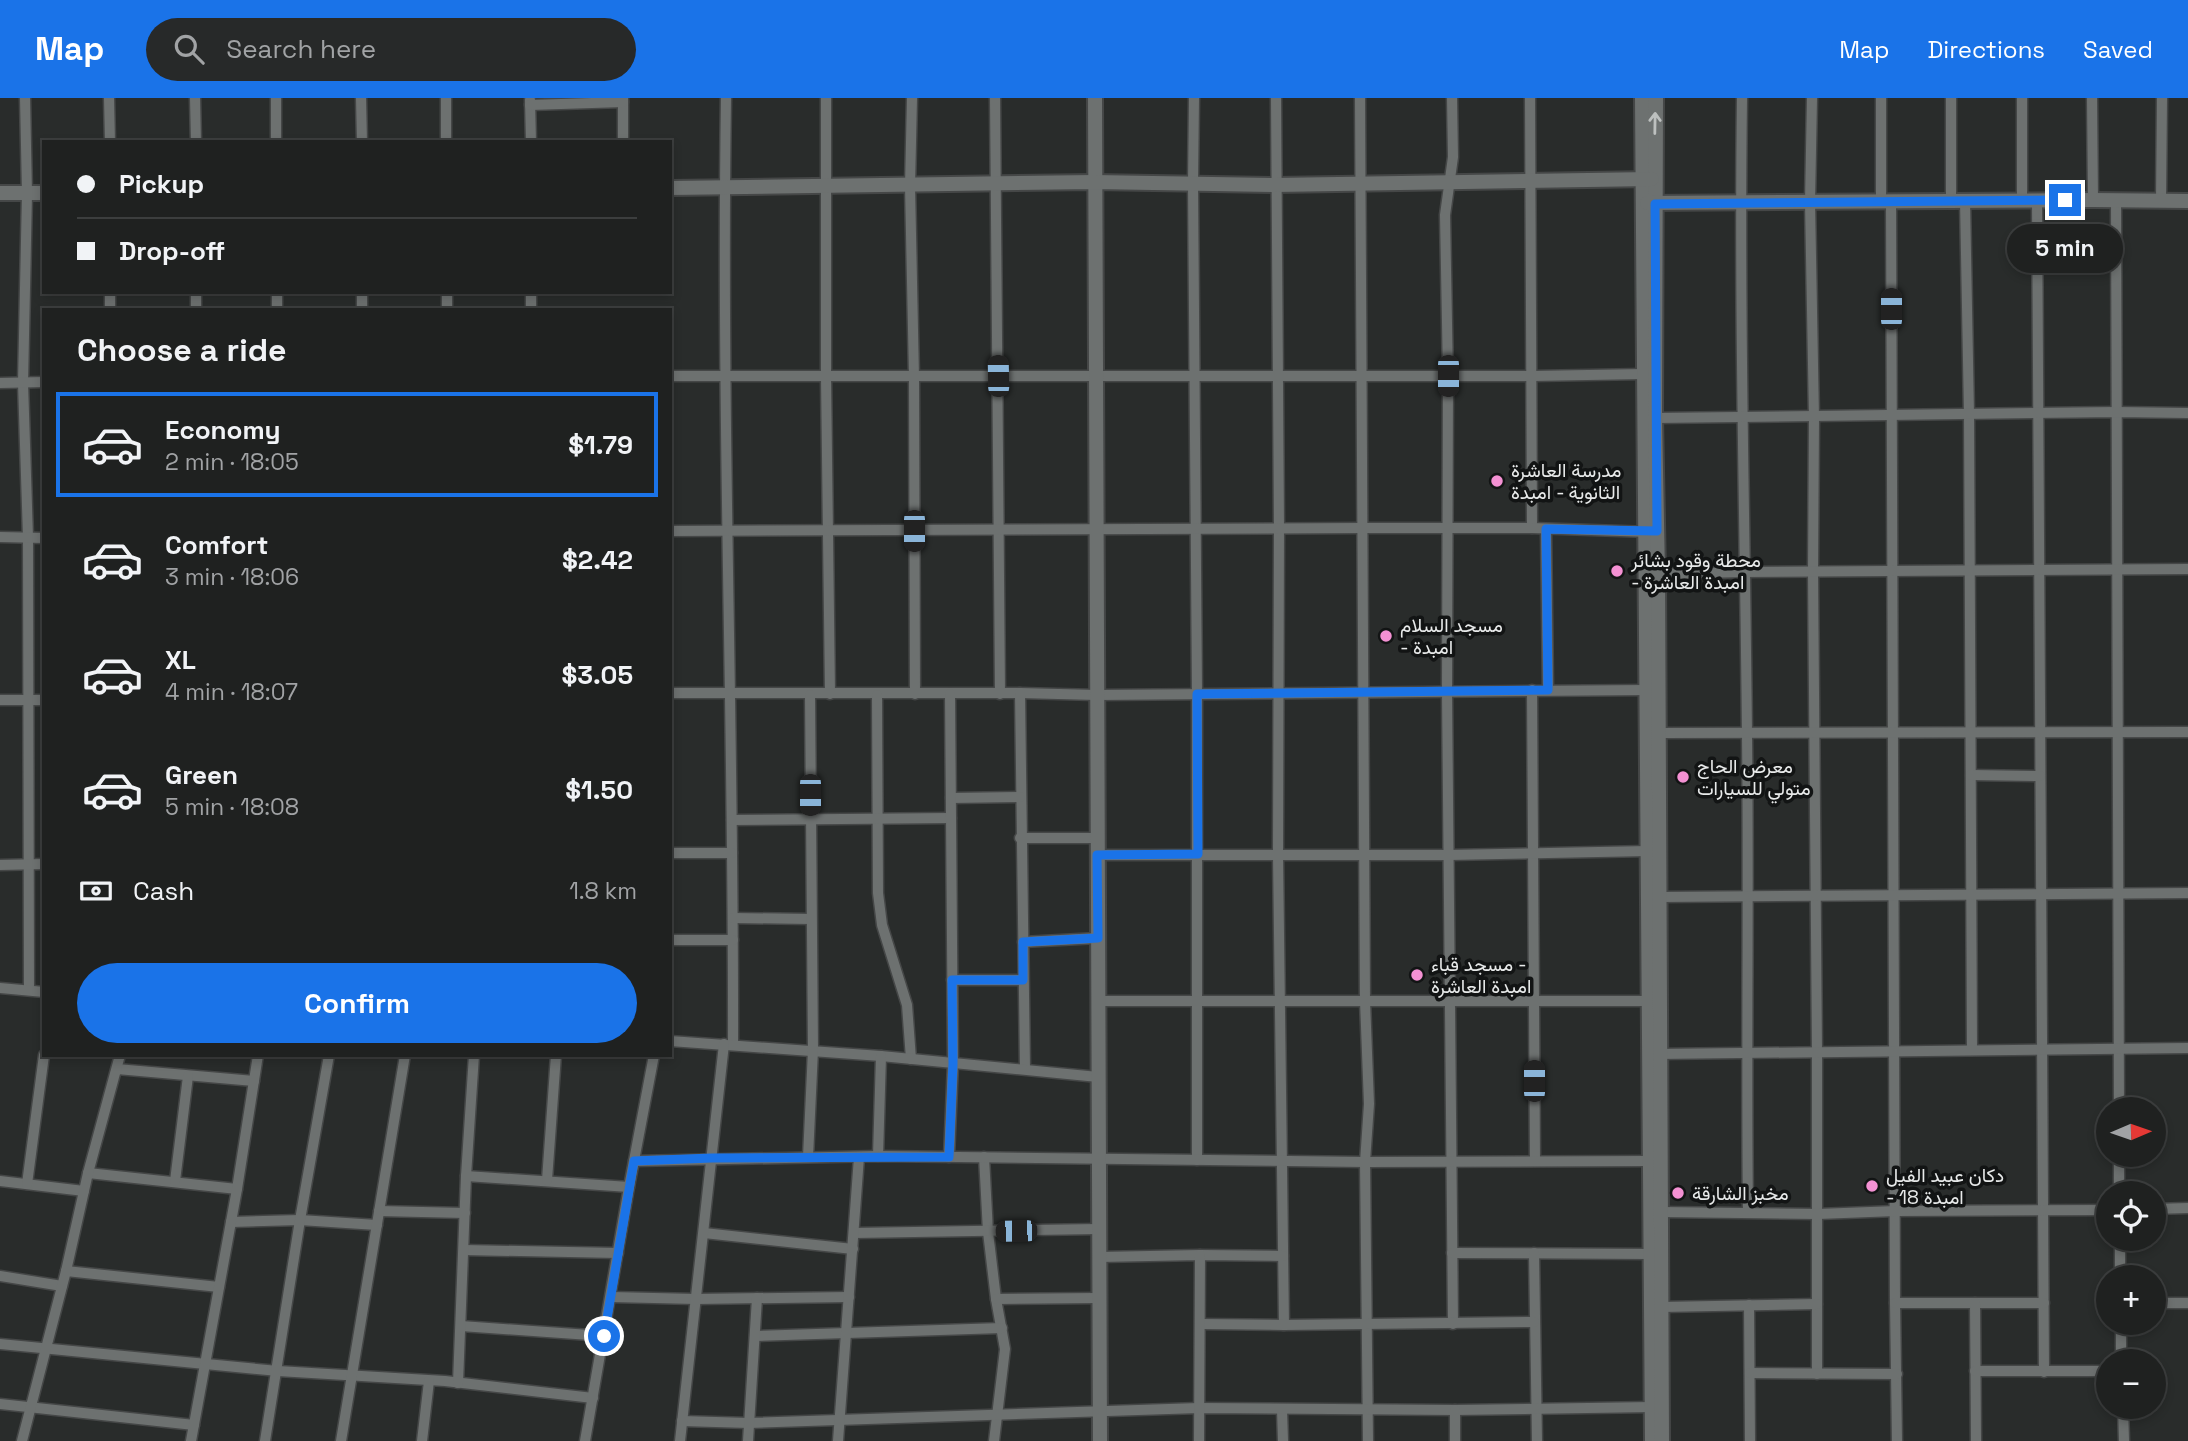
<!DOCTYPE html>
<meta charset="utf-8">
<style>
body{margin:0;font-family:"Space Grotesk",Vazirmatn,sans-serif;background:#272929;color:#f1f3f6;height:100vh;display:flex;flex-direction:column;font-size:26px;white-space:nowrap}
*{box-sizing:border-box;margin:0}
p{font-size:23px;color:#a1a3a5}
.icon{flex:none;width:38px;height:38px;fill:none;stroke:currentColor;stroke-width:2;stroke-linecap:round;stroke-linejoin:round}
.map{position:relative;flex:1;overflow:hidden}
.panel{position:absolute;left:42px;top:210px;width:630px;height:749px;display:flex;flex-direction:column;background:#1f2120;border-radius:0px;box-shadow:0 4px 10px #0003,0 0 0 2px #3c3e3e}
.panel>*{flex:none}
.top-card{position:absolute;left:42px;top:42px;width:630px;height:154px;border-radius:0px;box-shadow:0 4px 10px #0003,0 0 0 2px #3c3e3e;display:grid;align-content:center;height:154px;padding:0 35px;background:#1f2120}
.needle{width:46px;rotate:88deg}
.controls{position:absolute;left:2096px;top:999px;display:grid;gap:14px}
.controls a{display:grid;place-items:center;width:70px;height:70px;border-radius:50%;background:#1f2120;box-shadow:0 4px 10px #0003,0 0 0 2px #3c3e3e;font-size:35px}
.end{position:absolute;width:32px;height:32px;margin:-16px;border:9px solid #1a73e8;background:#fff;box-shadow:0 0 0 4px #fff}
.from{border-radius:50%}
.bubble{position:absolute;height:49px;border-radius:24px;background:#1f2120;box-shadow:0 4px 10px #0003,0 0 0 2px #3c3e3e;font-size:23px;font-weight:700;line-height:49px;text-align:center}
.car{position:absolute;width:21px;height:42px;margin:-21px -10px;border-radius:9px;box-shadow:0 0 5px 2px #0007;background:linear-gradient(#222 24%,#8ab4d8 0 40%,#222 0 76%,#8ab4d8 0 86%,#222 0)}
.top-card b{display:flex;align-items:center;gap:24px;height:66px;font-size:26px}
.top-card b+b{border-top:2px solid #3c3e3e}
.top-card i{width:18px;height:18px;background:#f1f3f6}
ul{padding:0;list-style:none}
li{display:flex;align-items:center;gap:21px;height:105px;margin:0 14px 10px;padding:0 21px;border:4px solid transparent;border-radius:0px}
li div{flex:1}
li b{display:block;font-size:26px}
li em{font-style:normal;font-weight:700}
li.selected{border-color:#1a73e8}
li>.icon{width:63px;height:63px;stroke-width:1.5}
h2{padding:0 35px;font-size:32px;line-height:84px}
.pay{display:flex;align-items:center;gap:18px;height:77px;padding:0 35px;font-size:26px}
.pay p{margin-inline-start:auto}
.cta{display:flex;gap:14px;margin-top:auto;padding:14px 35px}
.cta a{flex:1;height:80px;border-radius:42px;background:#1a73e8;color:#fff;font-size:28px;font-weight:700;line-height:80px;text-align:center}
header{display:flex;align-items:center;gap:42px;box-sizing:border-box;height:98px;padding:0 35px;background:#1a73e8;color:#fff}
header strong{font-size:33px}
nav{display:flex;gap:38px;margin-inline-start:auto;font-size:24px}
.search{width:490px;height:63px;background:#272929;display:flex;align-items:center;gap:18px;box-sizing:border-box;padding:0 24px;border-radius:38px;color:#a1a3a5;font-size:26px}
.map>svg:first-child{display:block}
.lines{fill:none;stroke-linecap:round;stroke-linejoin:round}
.street-casing{stroke:#454747;stroke-width:13}
.secondary-casing{stroke:#454747;stroke-width:18}
.street{stroke:#6d7170;stroke-width:10}
.secondary{stroke:#6d7170;stroke-width:14}
.oneway{stroke:#bdc0bf}
.route{stroke:#1a73e8;stroke-width:9}
.poi-dot{fill:#f491d3;stroke:#121414;stroke-width:2.5}
.labels{text-anchor:middle;dominant-baseline:central;stroke-width:7;stroke-linejoin:round;paint-order:stroke}
.poi-label{font-size:19px;fill:#e8eaea;stroke:#121414;text-anchor:start}
</style>
<header>
<strong>Map</strong>
<div class="search"><svg class="icon" aria-label="search" viewBox="0 0 24 24"><circle cx="10" cy="10" r="6"/><path d="M15 15l6 6"/></svg>Search here</div>
<nav><a>Map</a><a>Directions</a><a>Saved</a></nav>
</header>
<div class="map">
<svg width="2188" height="1343" viewBox="0 0 2188 1343">
<rect width="100%" height="100%" fill="#292c2b"/>
<g class="lines">
<defs>
<g id="street">
<path d="M25 0 27 95 23 285 28 439 29 892"/>
<path d="M109 0 110 44"/>
<path d="M195 0 196 44"/>
<path d="M276 0V44"/>
<path d="M361 0 362 44"/>
<path d="M446 0V44"/>
<path d="M623 0V44"/>
<path d="M726 0C721 315 734 631 733 946"/>
<path d="M826 0V279L830 596"/>
<path d="M912 0 910 88 914 279 915 596"/>
<path d="M995 0 1000 596"/>
<path d="M1194 0 1193 85 1197 596V1062"/>
<path d="M1276 0 1279 431 1278 757 1284 1227"/>
<path d="M1360 0 1365 903 1369 1006 1365 1064 1368 1343"/>
<path d="M1452 0 1453 59 1445 117 1448 278 1447 594 1453 1226"/>
<path d="M1530 0 1532 430"/>
<path d="M1742 0C1739 213 1745 425 1747 638 1749 797 1746 955 1748 1114"/>
<path d="M1812 0 1810 104 1814 320 1813 474 1817 955V1276"/>
<path d="M1881 0V104"/>
<path d="M2022 0V102"/>
<path d="M2092 0 2093 102"/>
<path d="M530 2 531 44"/>
<path d="M530 7 623 4"/>
<path d="M1965 102 1969 316 1972 952"/>
<path d="M2037 102 2044 1274"/>
<path d="M2116 102 2119 1012"/>
<path d="M1951 103V0"/>
<path d="M2161 103 2162 0"/>
<path d="M1891 104 1895 1205 1897 1343"/>
<path d="M277 194V212"/>
<path d="M362 194V212"/>
<path d="M447 194V212"/>
<path d="M531 194V212"/>
<path d="M110 212V194"/>
<path d="M196 212V194"/>
<path d="M670 278H1533L1643 276"/>
<path d="M0 285 44 284"/>
<path d="M1655 320 2117 314 2188 315"/>
<path d="M1546 431 1548 592"/>
<path d="M670 433 1362 430H1532L1650 434"/>
<path d="M0 439 44 440"/>
<path d="M1658 476 1743 474 2188 471"/>
<path d="M1532 592 1535 1063"/>
<path d="M670 595H1020L1097 597 1647 592"/>
<path d="M1020 595 1025 971"/>
<path d="M877 597 878 795 882 827 907 907 911 961"/>
<path d="M0 602H44"/>
<path d="M1658 635 2188 634"/>
<path d="M1971 677 2040 678"/>
<path d="M951 700 1020 699"/>
<path d="M732 722 951 720"/>
<path d="M1020 740H1097"/>
<path d="M670 755H732"/>
<path d="M1097 757H1449L1648 753"/>
<path d="M0 767 44 766"/>
<path d="M1660 799 2188 795"/>
<path d="M733 820 811 821"/>
<path d="M670 842H733"/>
<path d="M1023 844 1098 840"/>
<path d="M952 882H1023"/>
<path d="M0 890 44 894"/>
<path d="M1098 903H1649"/>
<path d="M670 943 881 958 1098 979"/>
<path d="M1657 956 2188 950"/>
<path d="M117 971 254 983"/>
<path d="M2119 1057V1096"/>
<path d="M878 1058 881 958"/>
<path d="M808 1059 813 952 810 597"/>
<path d="M949 1059 953 965 950 596"/>
<path d="M984 1059 988 1134 996 1201 1005 1251 994 1343"/>
<path d="M634 1063 878 1058 1365 1064 1649 1063"/>
<path d="M88 1075 237 1091"/>
<path d="M466 1078 629 1089"/>
<path d="M547 1082 556 957"/>
<path d="M0 1083 84 1093"/>
<path d="M175 1083 188 978"/>
<path d="M27 1086 44 957"/>
<path d="M2154 1111 2188 1110"/>
<path d="M379 1113 465 1115"/>
<path d="M1661 1114 1818 1116 1896 1113 2109 1112"/>
<path d="M231 1124 300 1122 377 1127"/>
<path d="M704 1135 853 1151"/>
<path d="M854 1135 1099 1131"/>
<path d="M2120 1141V1180"/>
<path d="M464 1152 618 1155"/>
<path d="M1452 1155 1650 1156"/>
<path d="M1534 1155 1537 1343"/>
<path d="M1099 1159 1200 1157 1283 1158"/>
<path d="M66 1173 219 1189"/>
<path d="M0 1178 62 1188"/>
<path d="M611 1199 696 1201 849 1199"/>
<path d="M996 1201 1098 1200"/>
<path d="M1895 1205H2044"/>
<path d="M1975 1205 1976 1343"/>
<path d="M2154 1205H2188"/>
<path d="M1749 1207 1750 1343"/>
<path d="M1661 1209 1817 1206"/>
<path d="M2121 1225V1264"/>
<path d="M1201 1226 1284 1227 1534 1224"/>
<path d="M461 1228 604 1238"/>
<path d="M755 1238 1002 1230"/>
<path d="M0 1246 278 1273 445 1283 593 1300"/>
<path d="M1975 1273H2109"/>
<path d="M1750 1275 1897 1276"/>
<path d="M458 1285 466 1078 474 957"/>
<path d="M0 1306 194 1327"/>
<path d="M2123 1309 2124 1343"/>
<path d="M1282 1312 1283 1343"/>
<path d="M682 1323 749 1325 1199 1310 1455 1312 1652 1309"/>
<path d="M22 1343 66 1173 88 1075 120 957"/>
<path d="M191 1343 237 1091 258 957"/>
<path d="M265 1343 300 1122 329 957"/>
<path d="M341 1343 405 957"/>
<path d="M422 1343 429 1283"/>
<path d="M585 1343 629 1089 654 957"/>
<path d="M680 1343 724 946"/>
<path d="M748 1343 757 1200"/>
<path d="M838 1343 859 1059"/>
<path d="M1199 1343 1200 1157"/>
<path d="M1455 1343V1312"/>
</g>
<g id="secondary">
<path d="M1095 0 1100 1343"/>
<path d="M1642 0 1652 1343"/>
<path d="M1656 0 1655 320 1658 476 1662 1343"/>
<path d="M670 90 1094 84 1275 87 1652 81"/>
<path d="M0 95H44"/>
<path d="M1647 105 2093 102 2188 103"/>
</g>
</defs>
<use href="#street" class="street-casing"/>
<use href="#secondary" class="secondary-casing"/>
<use href="#street" class="street"/>
<use href="#secondary" class="secondary"/>
</g>
<defs><path id="oneway-shaft" d="M-6 0H5M1.5-3L5.5 0L1.5 3" fill="none" stroke-width="1.6" stroke-linecap="round" stroke-linejoin="round" transform="scale(1.75)"/></defs>
<use class="oneway" href="#oneway-shaft" transform="translate(1655 25) rotate(-89)"/>
<g class="lines">
<path class="route" d="M604 1238 634 1063 712 1060 949 1059 953 965 952 882H1023V844L1098 840 1097 757 1198 756 1197 596 1548 592 1546 431 1657 433 1655 106 2065 102"/>
</g>
<g class="poi-dot">
<circle cx="1497" cy="383" r="7"/>
<circle cx="1617" cy="473" r="7"/>
<circle cx="1386" cy="538" r="7"/>
<circle cx="1683" cy="679" r="7"/>
<circle cx="1417" cy="877" r="7"/>
<circle cx="1872" cy="1088" r="7"/>
<circle cx="1678" cy="1095" r="7"/>
</g>
<g class="labels">
<g class="poi-label">
<text x="1511" y="372">مدرسة العاشرة<tspan x="1511" dy="22">الثانوية - امبدة</tspan></text>
<text x="1631" y="462">محطة وقود بشائر<tspan x="1631" dy="22">- امبدة العاشرة</tspan></text>
<text x="1400" y="527">مسجد السلام<tspan x="1400" dy="22">- امبدة</tspan></text>
<text x="1697" y="668">معرض الحاج<tspan x="1697" dy="22">متولي للسيارات</tspan></text>
<text x="1431" y="866">مسجد قباء -<tspan x="1431" dy="22">امبدة العاشرة</tspan></text>
<text x="1886" y="1077">دكان عبيد الفيل<tspan x="1886" dy="22">- امبدة 18</tspan></text>
<text x="1692" y="1095">مخبز الشارقة</text>
</g>
</g>
</svg>
<div class="controls">
<a><svg class="needle" viewBox="-14 -14 28 28"><path d="M0-13l5 13h-10z" fill="#e53935"/><path d="M0 13l5-13h-10z" fill="#a1a3a5"/></svg></a>
<a><svg class="icon" aria-label="locate" viewBox="0 0 24 24"><circle cx="12" cy="12" r="6"/><path d="M12 2v4M12 18v4M2 12h4M18 12h4"/></svg></a>
<a>+</a>
<a>−</a>
</div>
<i class="end from" style="left:604px;top:1238px"></i>
<i class="end" style="left:2065px;top:102px"></i>
<div class="bubble" style="left:2007px;top:126px;width:116px">5 min</div>
<i class="car" style="left:1891px;top:211px;rotate:0deg"></i>
<i class="car" style="left:998px;top:278px;rotate:359deg"></i>
<i class="car" style="left:1448px;top:278px;rotate:180deg"></i>
<i class="car" style="left:914px;top:433px;rotate:180deg"></i>
<i class="car" style="left:810px;top:697px;rotate:180deg"></i>
<i class="car" style="left:1534px;top:983px;rotate:0deg"></i>
<i class="car" style="left:1016px;top:1133px;rotate:269deg"></i>
<div class="top-card">
<b><i class="from"></i>Pickup</b>
<b><i></i>Drop-off</b>
</div>
<section class="panel">
<h2>Choose a ride</h2>
<ul>
<li class="selected"><svg class="icon" aria-label="car" viewBox="0 0 24 24"><path d="M5 17H2v-5l4-1 3-4h7l3 4 3 1v5h-3M9 17h6M6 11h13"/><circle cx="7" cy="17" r="2"/><circle cx="17" cy="17" r="2"/></svg><div><b>Economy</b><p>2 min · 18:05</p></div><em>$1.79</em></li>
<li><svg class="icon" aria-label="car" viewBox="0 0 24 24"><path d="M5 17H2v-5l4-1 3-4h7l3 4 3 1v5h-3M9 17h6M6 11h13"/><circle cx="7" cy="17" r="2"/><circle cx="17" cy="17" r="2"/></svg><div><b>Comfort</b><p>3 min · 18:06</p></div><em>$2.42</em></li>
<li><svg class="icon" aria-label="car" viewBox="0 0 24 24"><path d="M5 17H2v-5l4-1 3-4h7l3 4 3 1v5h-3M9 17h6M6 11h13"/><circle cx="7" cy="17" r="2"/><circle cx="17" cy="17" r="2"/></svg><div><b>XL</b><p>4 min · 18:07</p></div><em>$3.05</em></li>
<li><svg class="icon" aria-label="car" viewBox="0 0 24 24"><path d="M5 17H2v-5l4-1 3-4h7l3 4 3 1v5h-3M9 17h6M6 11h13"/><circle cx="7" cy="17" r="2"/><circle cx="17" cy="17" r="2"/></svg><div><b>Green</b><p>5 min · 18:08</p></div><em>$1.50</em></li>
</ul>
<div class="pay"><svg class="icon" aria-label="cash" viewBox="0 0 24 24"><path d="M3 7h18v10H3z"/><circle cx="12" cy="12" r="2"/></svg>Cash<p>1.8 km</p></div>
<div class="cta"><a>Confirm</a></div>
</section>
</div>
